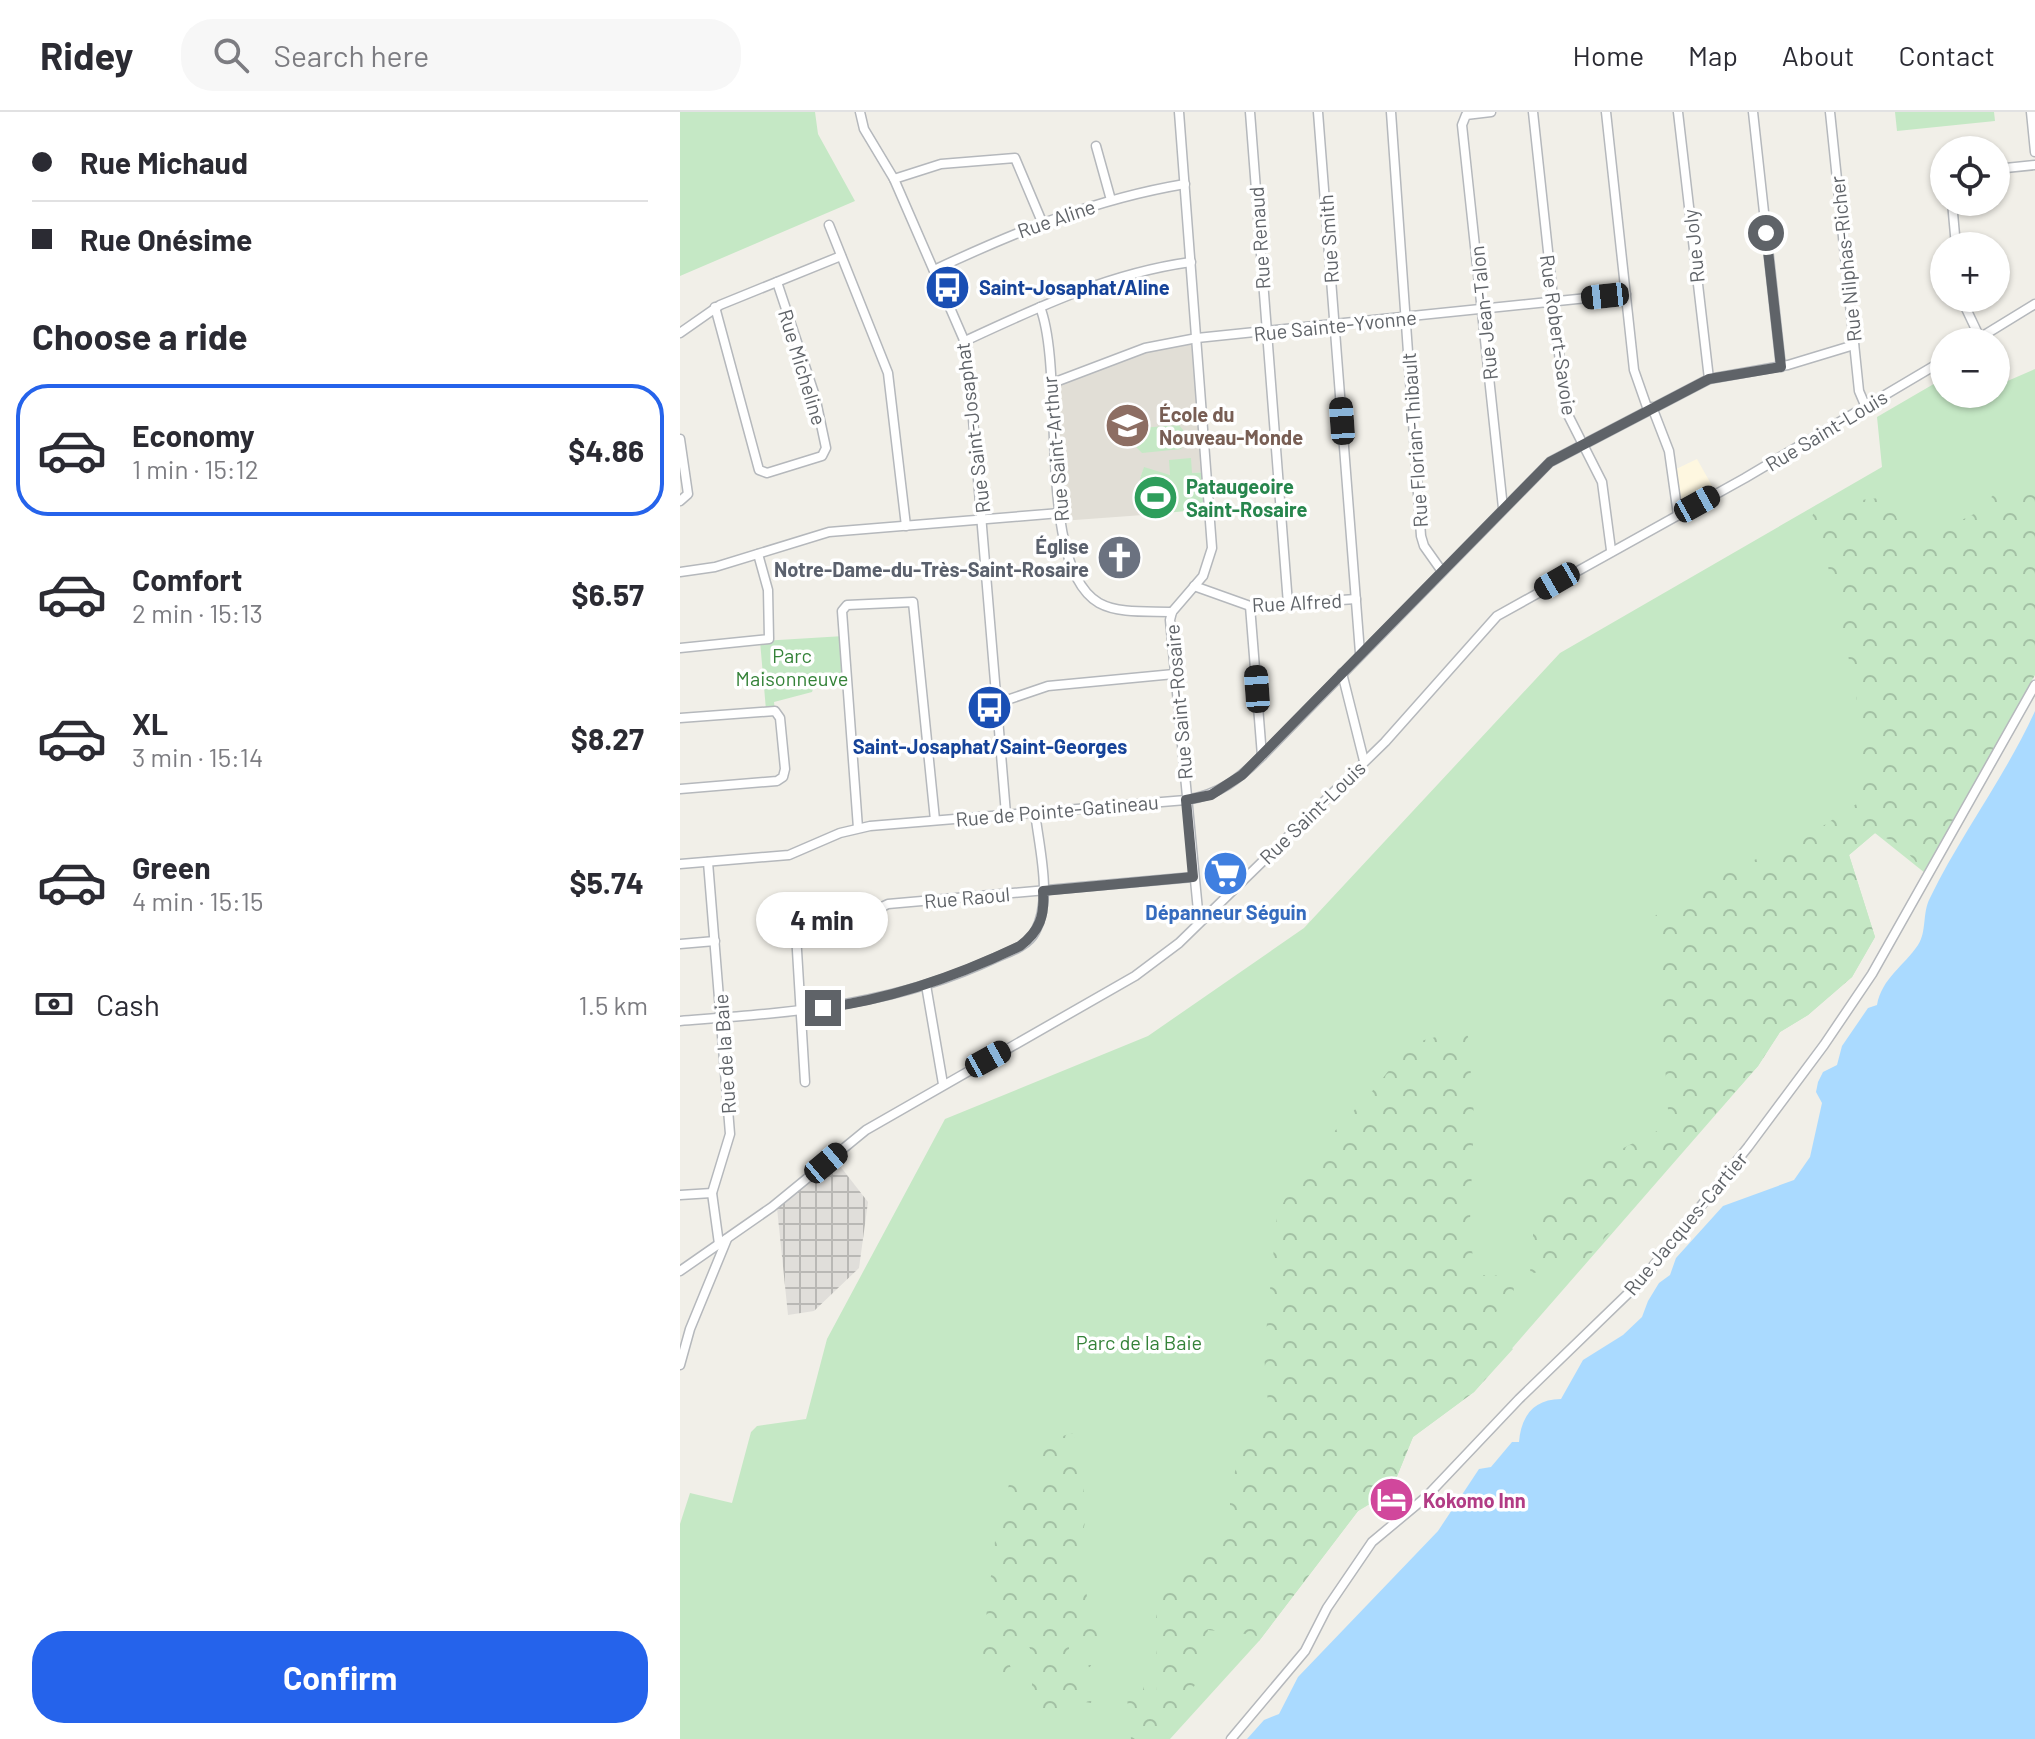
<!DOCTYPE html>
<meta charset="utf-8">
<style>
body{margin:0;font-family:Barlow,sans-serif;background:#f7f7f7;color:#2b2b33;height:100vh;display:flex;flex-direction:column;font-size:30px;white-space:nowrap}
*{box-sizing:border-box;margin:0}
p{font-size:26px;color:#7c7c81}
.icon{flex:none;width:44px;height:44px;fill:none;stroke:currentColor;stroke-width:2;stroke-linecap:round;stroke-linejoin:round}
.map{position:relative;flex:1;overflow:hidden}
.panel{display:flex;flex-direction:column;background:#fff;width:680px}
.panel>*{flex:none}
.hud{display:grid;align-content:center;height:176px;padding:0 32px;background:#fff}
.buttons{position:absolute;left:1250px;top:24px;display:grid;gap:16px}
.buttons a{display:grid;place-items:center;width:80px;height:80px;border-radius:50%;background:#fff;box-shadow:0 2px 6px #0004;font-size:40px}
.end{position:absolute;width:36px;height:36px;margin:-18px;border:10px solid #5f6368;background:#fff;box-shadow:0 0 0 4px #fff}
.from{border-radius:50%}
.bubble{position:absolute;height:56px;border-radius:28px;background:#fff;box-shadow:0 2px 6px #0004;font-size:26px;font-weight:700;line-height:56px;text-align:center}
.car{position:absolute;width:24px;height:48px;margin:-24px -12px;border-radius:10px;box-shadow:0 0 6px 2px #0007;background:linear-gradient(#222 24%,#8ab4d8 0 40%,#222 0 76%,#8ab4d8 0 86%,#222 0)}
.hud b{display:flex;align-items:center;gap:28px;height:76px;font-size:30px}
.hud b+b{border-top:2px solid #e1e1e2}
.hud i{width:20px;height:20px;background:#2b2b33}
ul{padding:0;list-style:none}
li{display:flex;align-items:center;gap:24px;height:132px;margin:0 16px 12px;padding:0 16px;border:4px solid transparent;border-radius:32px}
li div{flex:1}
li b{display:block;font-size:30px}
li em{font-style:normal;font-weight:700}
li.current{border-color:#2563eb}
li>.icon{width:72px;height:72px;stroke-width:1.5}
h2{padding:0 32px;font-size:36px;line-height:96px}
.pay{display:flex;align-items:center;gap:20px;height:88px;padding:0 32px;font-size:30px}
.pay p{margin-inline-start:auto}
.primary-button{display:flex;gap:16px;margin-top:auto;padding:16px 32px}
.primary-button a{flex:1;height:92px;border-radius:32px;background:#2563eb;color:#fff;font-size:32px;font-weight:700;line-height:92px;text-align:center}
header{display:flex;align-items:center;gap:48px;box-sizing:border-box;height:112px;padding:0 40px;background:#fff;border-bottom:2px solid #e1e1e2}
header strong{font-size:38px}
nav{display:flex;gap:44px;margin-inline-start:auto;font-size:28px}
.search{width:560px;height:72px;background:#f7f7f7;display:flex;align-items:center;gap:20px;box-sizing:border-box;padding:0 28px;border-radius:32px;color:#7c7c81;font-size:30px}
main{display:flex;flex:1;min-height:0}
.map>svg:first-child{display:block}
.commercial{fill:#fef7e0}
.industrial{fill:url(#industrial-grid)}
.education{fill:#e1ded6}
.green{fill:#c5e8c5}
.forest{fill:url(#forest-crowns)}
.water{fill:#aadaff}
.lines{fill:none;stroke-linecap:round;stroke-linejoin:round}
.minor-casing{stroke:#b5b8bc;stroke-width:11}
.minor{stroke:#fff;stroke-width:8}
.route{stroke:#5f6368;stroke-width:10}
.labels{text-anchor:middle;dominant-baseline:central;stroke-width:7;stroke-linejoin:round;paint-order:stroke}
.street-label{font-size:20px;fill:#5f6368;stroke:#fff}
.transit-label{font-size:20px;font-weight:bold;fill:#164399;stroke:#fff;text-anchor:start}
.education-label{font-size:20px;font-weight:bold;fill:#785e54;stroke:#fff;text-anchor:start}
.leisure-label{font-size:20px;font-weight:bold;fill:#27864d;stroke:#fff;text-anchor:start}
.worship-label{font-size:20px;font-weight:bold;fill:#5b616d;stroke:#fff;text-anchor:end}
.park-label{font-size:20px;fill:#348238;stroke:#fff}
.shop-label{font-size:20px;font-weight:bold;fill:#366cbe;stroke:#fff}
.hotel-label{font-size:20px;font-weight:bold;fill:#b23c85;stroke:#fff;text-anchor:start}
</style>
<header>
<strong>Ridey</strong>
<div class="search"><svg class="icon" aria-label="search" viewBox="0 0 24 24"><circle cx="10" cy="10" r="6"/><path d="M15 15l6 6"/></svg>Search here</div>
<nav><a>Home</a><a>Map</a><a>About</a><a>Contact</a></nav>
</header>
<main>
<section class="panel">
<div class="hud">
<b><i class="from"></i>Rue Michaud</b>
<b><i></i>Rue Onésime</b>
</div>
<h2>Choose a ride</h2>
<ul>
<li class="current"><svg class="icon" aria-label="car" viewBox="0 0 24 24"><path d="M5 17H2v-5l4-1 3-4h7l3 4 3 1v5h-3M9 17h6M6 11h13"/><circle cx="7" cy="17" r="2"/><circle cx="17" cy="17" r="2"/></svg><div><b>Economy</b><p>1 min · 15:12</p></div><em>$4.86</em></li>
<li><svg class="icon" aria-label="car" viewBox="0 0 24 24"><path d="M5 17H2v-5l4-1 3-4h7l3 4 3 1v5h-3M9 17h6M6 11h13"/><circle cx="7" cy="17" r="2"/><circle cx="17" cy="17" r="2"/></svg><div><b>Comfort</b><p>2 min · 15:13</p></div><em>$6.57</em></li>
<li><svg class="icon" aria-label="car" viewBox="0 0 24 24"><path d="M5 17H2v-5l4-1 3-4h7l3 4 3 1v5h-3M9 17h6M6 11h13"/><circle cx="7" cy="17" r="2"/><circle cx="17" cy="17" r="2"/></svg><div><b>XL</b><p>3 min · 15:14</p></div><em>$8.27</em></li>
<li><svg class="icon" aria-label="car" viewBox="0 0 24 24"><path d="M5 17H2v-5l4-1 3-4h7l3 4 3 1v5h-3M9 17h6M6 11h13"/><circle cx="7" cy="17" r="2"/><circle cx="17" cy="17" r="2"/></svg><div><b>Green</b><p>4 min · 15:15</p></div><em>$5.74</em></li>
</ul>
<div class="pay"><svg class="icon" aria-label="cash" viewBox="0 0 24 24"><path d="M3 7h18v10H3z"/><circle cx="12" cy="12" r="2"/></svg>Cash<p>1.5 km</p></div>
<div class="primary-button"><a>Confirm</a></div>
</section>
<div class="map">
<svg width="1355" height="1627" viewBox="0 0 1355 1627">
<defs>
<pattern id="industrial-grid" width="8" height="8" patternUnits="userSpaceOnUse" patternTransform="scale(2)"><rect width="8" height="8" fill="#e0deda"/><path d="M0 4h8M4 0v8" fill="none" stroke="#b9b8b5"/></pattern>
<pattern id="forest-crowns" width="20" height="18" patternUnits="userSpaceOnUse" patternTransform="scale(2)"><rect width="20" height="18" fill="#c5e8c5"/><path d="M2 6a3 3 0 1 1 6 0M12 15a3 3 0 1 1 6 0" fill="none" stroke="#a3c0a4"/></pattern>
</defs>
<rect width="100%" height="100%" fill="#f1efe8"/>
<path class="commercial" d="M1017 347 1036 381 998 403 992 359Z"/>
<path class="industrial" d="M153 1045 188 1090 179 1156 134 1199 108 1203 97 1096Z"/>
<path class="education" d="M517 226 527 360 486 363 464 356 460 366 463 403 381 409 370 272 465 236Z"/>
<g class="green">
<path d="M0 0H135L138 22 175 89 0 164Z"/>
<path d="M1215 0H1314L1315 9 1217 19Z"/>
<path d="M1355 257V550L1314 638 1245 761 1195 721 1169 743 1195 825 1172 865 1128 903 1100 920 1078 954 794 1280 733 1325 711 1379 678 1399 579 1529 490 1627H0V1412L10 1381 52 1391 71 1320 77 1314 126 1307 147 1227 265 1007 468 924 624 816 880 541 1202 355 1197 305 1264 266V282H1316V274Z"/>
<path d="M499 313 508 324 501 337 462 341 454 333V323L460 316Z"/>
<path d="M511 346 512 361 527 360 529 397 463 403 460 366 464 355 490 363 489 348Z"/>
<path d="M164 524 168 573 134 574 132 580 94 590 95 599 86 598 80 529Z"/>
</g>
<g class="forest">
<path d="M1318 378H1355V563L1249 753 1242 757 1221 733 1195 721 1169 743 1195 825 1172 865 1128 903 1100 920 1078 954 905 1148 850 1162 854 1110 902 1057 989 1013 975 804 1026 768 1120 729 1181 689 1182 614 1163 518 1145 442 1128 417 1136 393 1208 385 1220 414 1255 421 1296 401Z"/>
<path d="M779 919 788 924 794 1004 790 1109 794 1163 833 1164 834 1182 815 1201 820 1224 833 1237 794 1280 733 1325 711 1379 678 1399 579 1529 575 1523 528 1518 516 1571 483 1627H451L445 1565 461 1566 469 1596 477 1592 476 1486 484 1471 511 1452 550 1410V1373L564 1335 590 1316 584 1243 597 1103 621 1055 696 975 729 932Z"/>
<path d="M392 1321 400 1337 406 1406 398 1442 408 1489 419 1499V1543L409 1556 398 1507 387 1511 390 1549 397 1570H415L411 1591 394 1588 387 1575 378 1600 366 1602 352 1588V1540L347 1531 336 1533 328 1549 340 1577 337 1579 331 1577 302 1540 315 1429 330 1368 344 1362 368 1364V1349L354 1347 356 1333Z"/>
</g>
<path class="water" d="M1355 599V1627H567L584 1608 599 1602 618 1565 758 1419 799 1357 811 1355 832 1330H839C841 1305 853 1287 881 1287L903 1248 943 1223 962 1205 968 1189 979 1171 990 1163 996 1146 1043 1094 1114 1068 1130 1045 1142 991 1136 980 1138 970 1143 960 1157 953 1162 934 1188 896 1197 893C1202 866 1224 854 1238 833 1247 820 1242 801 1250 786 1281 722 1325 665 1355 599Z"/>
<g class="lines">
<defs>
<g id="minor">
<path d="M180 0 184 17 214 67 287 235 326 702"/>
<path d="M499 0 532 436 523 464 492 500 490 508 519 809"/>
<path d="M570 0 608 492"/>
<path d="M638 0 680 541"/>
<path d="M711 0 741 424 744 434 761 458"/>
<path d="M811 0 786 3 782 13 823 396"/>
<path d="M853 0 885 297 922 370 931 438"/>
<path d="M926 0 954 258 968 298"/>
<path d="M998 0 1029 267"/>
<path d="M1073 0 1101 255"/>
<path d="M1150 0 1179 279 1185 293"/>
<path d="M1351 0 1355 40"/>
<path d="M416 34 431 88"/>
<path d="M1316 57 1355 53"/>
<path d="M214 67 261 52 335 46 362 110"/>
<path d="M1272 90 1276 134"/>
<path d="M149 113 208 261 226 414"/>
<path d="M254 158C335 120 415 87 505 72"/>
<path d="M1281 186 1300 226"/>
<path d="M35 195 79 358 87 361 142 344 146 336 135 284 97 170"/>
<path d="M360 195C386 261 355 454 419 491 439 502 469 499 492 500"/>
<path d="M0 221 40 193 161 144"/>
<path d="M285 229C358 195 430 161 511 150"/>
<path d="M1293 230 1355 192"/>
<path d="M370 272 465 236 517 226 946 182"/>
<path d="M972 295 989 339 998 403"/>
<path d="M0 327 8 382 0 389"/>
<path d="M0 460 35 455 149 420 380 401"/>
<path d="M514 474 570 494 676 487"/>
<path d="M570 494 582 644"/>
<path d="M0 536 89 527 88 478 78 442"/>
<path d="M662 561 684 649"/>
<path d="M318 591 368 574 494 562"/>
<path d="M0 606 95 599 100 606 105 657 103 665 97 669 0 677"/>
<path d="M178 716 162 499 167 493 233 490 255 708"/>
<path d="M28 750 50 1022 32 1081 39 1132"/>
<path d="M0 752 109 743 160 721 190 714 506 688C539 683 559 667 582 644L870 350 1029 267 1108 253 1174 233"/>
<path d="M0 832 35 829"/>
<path d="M246 873 263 972"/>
<path d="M0 909C112 900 211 895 315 846 329 840 348 834 355 820 373 787 359 736 355 700"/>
<path d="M125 970 116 822 156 817 208 792 513 765"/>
<path d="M0 1083 32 1081"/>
<path d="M0 1159 92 1095 186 1018 455 864 499 831 705 630 817 504 1065 366 1264 248"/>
<path d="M0 1253 10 1217 47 1127"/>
<path d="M551 1627 625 1539 647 1496 692 1430 746 1385 839 1287 962 1168 1068 1035 1144 933 1192 862 1355 573"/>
</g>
</defs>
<use href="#minor" class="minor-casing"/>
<use href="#minor" class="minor"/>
</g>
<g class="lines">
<path class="route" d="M143 896C212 887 277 864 340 834 360 819 365 803 363 779L513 765 506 688 531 683 562 663 870 350 1029 267 1101 255 1086 121"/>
</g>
<defs>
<symbol id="bus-disc" viewBox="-11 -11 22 22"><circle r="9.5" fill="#1a4fb4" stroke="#fff"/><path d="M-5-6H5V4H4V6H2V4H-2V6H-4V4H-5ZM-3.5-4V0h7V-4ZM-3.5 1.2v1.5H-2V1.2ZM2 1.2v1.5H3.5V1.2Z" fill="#fff"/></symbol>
<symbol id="school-disc" viewBox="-11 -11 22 22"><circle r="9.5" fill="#8d6e63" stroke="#fff"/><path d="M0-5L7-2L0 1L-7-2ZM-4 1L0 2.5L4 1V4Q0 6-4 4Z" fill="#fff"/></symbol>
<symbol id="stadium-disc" viewBox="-11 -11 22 22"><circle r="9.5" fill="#2e9e5b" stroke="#fff"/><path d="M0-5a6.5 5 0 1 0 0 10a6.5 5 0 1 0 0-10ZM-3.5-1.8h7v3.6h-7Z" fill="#fff"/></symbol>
<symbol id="church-disc" viewBox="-11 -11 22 22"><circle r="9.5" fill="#6b7280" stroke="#fff"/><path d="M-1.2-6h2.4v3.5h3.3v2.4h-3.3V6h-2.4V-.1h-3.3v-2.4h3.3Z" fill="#fff"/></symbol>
<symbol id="supermarket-disc" viewBox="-11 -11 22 22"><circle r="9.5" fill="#3f7fe0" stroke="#fff"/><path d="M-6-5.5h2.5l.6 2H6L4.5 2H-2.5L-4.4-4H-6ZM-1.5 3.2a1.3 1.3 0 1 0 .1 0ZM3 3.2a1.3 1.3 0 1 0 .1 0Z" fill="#fff"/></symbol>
<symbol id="hotel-disc" viewBox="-11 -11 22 22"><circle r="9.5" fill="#d1479c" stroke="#fff"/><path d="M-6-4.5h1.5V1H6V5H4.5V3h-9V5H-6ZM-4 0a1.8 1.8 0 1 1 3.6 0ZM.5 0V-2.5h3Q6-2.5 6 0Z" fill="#fff"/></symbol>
</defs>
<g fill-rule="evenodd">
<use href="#bus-disc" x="242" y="150" width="51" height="51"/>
<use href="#school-disc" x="422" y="288" width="51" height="51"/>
<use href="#stadium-disc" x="450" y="360" width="51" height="51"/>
<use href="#church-disc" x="414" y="420" width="51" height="51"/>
<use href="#bus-disc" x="284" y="570" width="51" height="51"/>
<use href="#supermarket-disc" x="520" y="736" width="51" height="51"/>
<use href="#hotel-disc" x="686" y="1362" width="51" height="51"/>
</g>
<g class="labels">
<g class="street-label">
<text transform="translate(376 106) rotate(-19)">Rue Aline</text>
<text transform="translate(579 126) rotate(-94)">Rue Renaud</text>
<text transform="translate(648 127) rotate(-94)">Rue Smith</text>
<text transform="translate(1013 134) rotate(-96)">Rue Joly</text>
<text transform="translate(1165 147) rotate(-96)">Rue Nilphas-Richer</text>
<text transform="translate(803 201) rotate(-96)">Rue Jean-Talon</text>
<text transform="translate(655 213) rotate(-6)">Rue Sainte-Yvonne</text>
<text transform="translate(879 223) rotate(82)">Rue Robert-Savoie</text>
<text transform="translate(123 255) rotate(73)">Rue Micheline</text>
<text transform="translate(292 316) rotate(-97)">Rue Saint-Josaphat</text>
<text transform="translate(1146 318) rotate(-31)">Rue Saint-Louis</text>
<text transform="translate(734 328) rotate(-94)">Rue Florian-Thibault</text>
<text transform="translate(375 337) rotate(-95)">Rue Saint-Arthur</text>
<text transform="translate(617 490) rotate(-3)">Rue Alfred</text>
<text transform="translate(498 590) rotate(-95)">Rue Saint-Rosaire</text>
<text transform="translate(377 698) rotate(-5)">Rue de Pointe-Gatineau</text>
<text transform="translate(632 700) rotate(-44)">Rue Saint-Louis</text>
<text transform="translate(287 785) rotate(-5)">Rue Raoul</text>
<text transform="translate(44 942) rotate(-94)">Rue de la Baie</text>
<text transform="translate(1005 1111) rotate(-50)">Rue Jacques-Cartier</text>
</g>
<g class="transit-label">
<text x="299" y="175">Saint-Josaphat/Aline</text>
<text x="310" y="634" text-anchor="middle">Saint-Josaphat/Saint-Georges</text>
</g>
<g class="education-label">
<text x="479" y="302">École du<tspan x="479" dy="23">Nouveau-Monde</tspan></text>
</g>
<g class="leisure-label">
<text x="506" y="374">Pataugeoire<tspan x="506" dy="23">Saint-Rosaire</tspan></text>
</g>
<g class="worship-label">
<text x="409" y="434">Église<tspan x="409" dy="23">Notre-Dame-du-Très-Saint-Rosaire</tspan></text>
</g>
<g class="park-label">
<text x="112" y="543">Parc<tspan x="112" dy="23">Maisonneuve</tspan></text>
<text x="459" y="1230">Parc de la Baie</text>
</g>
<g class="shop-label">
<text x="546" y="800">Dépanneur Séguin</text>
</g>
<g class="hotel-label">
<text x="743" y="1388">Kokomo Inn</text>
</g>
</g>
</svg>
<div class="buttons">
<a><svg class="icon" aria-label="locate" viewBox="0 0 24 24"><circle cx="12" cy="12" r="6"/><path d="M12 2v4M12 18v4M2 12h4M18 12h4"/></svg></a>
<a>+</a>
<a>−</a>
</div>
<i class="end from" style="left:1086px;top:121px"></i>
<i class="end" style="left:143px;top:896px"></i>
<div class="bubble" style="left:76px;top:780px;width:132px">4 min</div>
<i class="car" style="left:925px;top:184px;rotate:264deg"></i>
<i class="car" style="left:662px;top:309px;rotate:356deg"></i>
<i class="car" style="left:1017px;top:392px;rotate:61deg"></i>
<i class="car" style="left:877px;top:469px;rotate:240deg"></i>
<i class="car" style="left:577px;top:577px;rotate:356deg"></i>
<i class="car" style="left:308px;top:947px;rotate:61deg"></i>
<i class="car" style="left:146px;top:1051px;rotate:50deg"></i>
</div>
</main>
